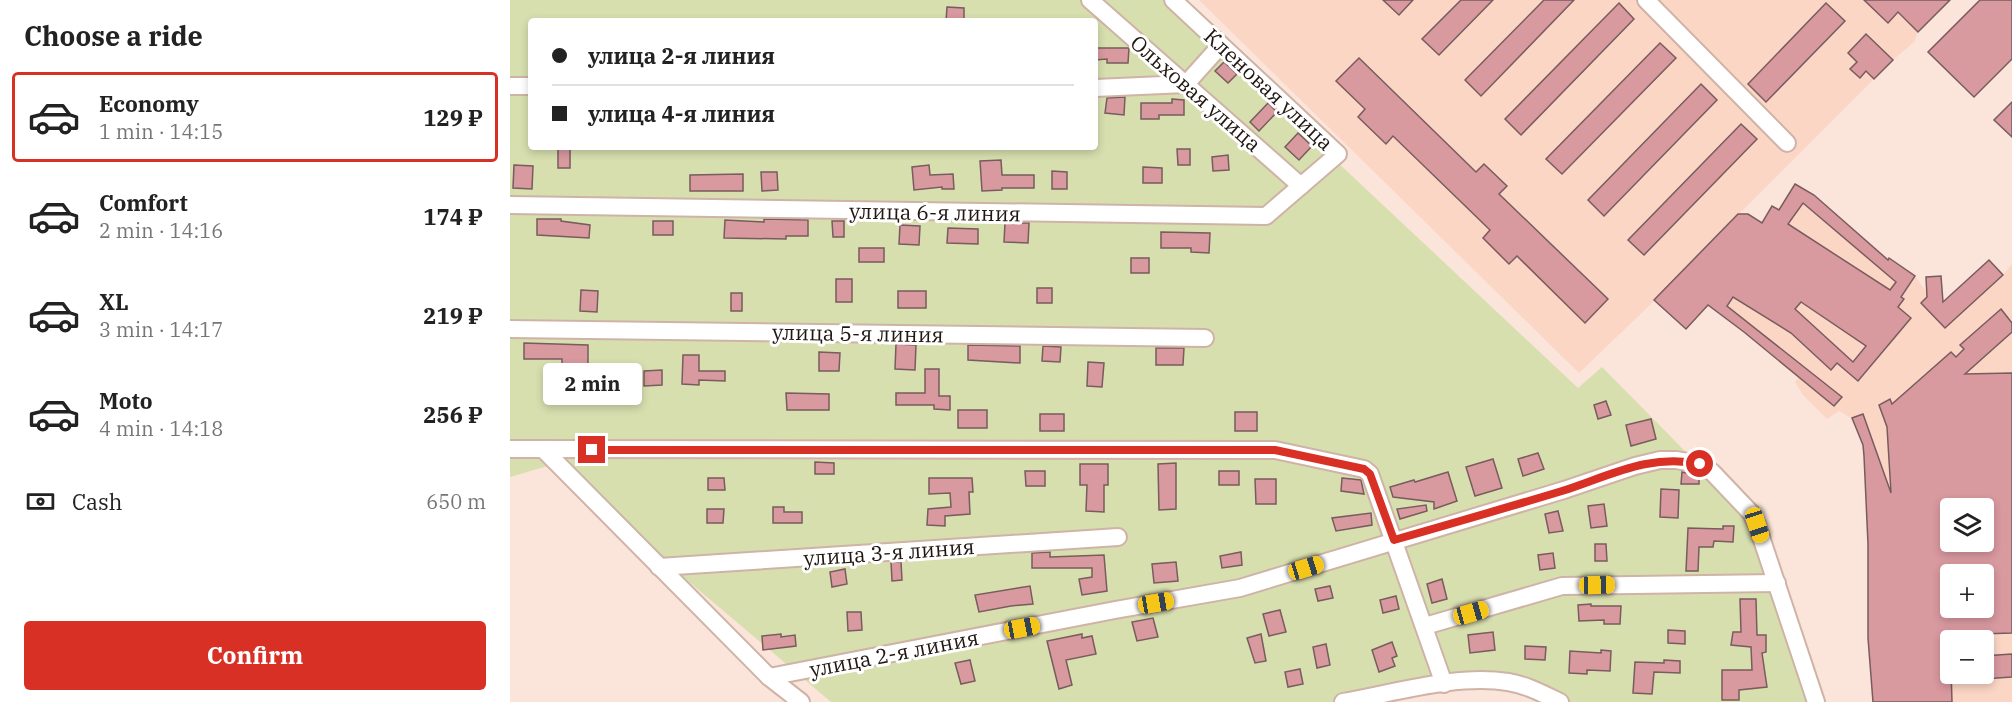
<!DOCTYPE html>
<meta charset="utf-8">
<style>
body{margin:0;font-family:"IBM Plex Serif",serif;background:#f2f2f2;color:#222;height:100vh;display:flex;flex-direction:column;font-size:22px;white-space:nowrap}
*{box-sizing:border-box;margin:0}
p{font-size:20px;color:#767676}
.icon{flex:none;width:33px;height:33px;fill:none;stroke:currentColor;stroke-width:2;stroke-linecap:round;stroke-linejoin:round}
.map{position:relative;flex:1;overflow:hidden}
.panel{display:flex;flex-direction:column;background:#fff;width:510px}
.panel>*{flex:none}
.guide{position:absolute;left:18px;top:18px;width:570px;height:132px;border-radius:6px;box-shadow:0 3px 9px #0003;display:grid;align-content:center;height:132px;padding:0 24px;background:#fff}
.tools{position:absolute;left:1430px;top:498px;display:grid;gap:12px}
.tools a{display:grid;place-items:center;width:54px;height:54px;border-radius:6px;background:#fff;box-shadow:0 3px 9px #0003;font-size:30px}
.end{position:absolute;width:27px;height:27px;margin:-14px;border:8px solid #d93025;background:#fff;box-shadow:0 0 0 3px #fff}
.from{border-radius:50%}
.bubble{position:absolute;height:42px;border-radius:6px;background:#fff;box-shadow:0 3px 9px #0003;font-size:20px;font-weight:700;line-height:42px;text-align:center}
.car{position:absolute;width:18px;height:36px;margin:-18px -9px;border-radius:8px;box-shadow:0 0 4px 2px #0007;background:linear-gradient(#f5c518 24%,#345 0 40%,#f5c518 0 76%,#345 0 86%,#f5c518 0)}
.guide b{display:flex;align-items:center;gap:21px;height:57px;font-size:22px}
.guide b+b{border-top:2px solid #e0e0e0}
.guide i{width:15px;height:15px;background:#222}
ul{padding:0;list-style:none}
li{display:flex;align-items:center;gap:18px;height:90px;margin:0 12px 9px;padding:0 12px;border:3px solid transparent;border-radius:6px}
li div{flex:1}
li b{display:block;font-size:22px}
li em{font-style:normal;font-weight:700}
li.current{border-color:#d93025}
li>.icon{width:54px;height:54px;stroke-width:1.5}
h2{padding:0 24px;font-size:27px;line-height:72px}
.pay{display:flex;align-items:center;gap:15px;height:66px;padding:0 24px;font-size:22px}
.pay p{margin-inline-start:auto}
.cta{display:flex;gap:12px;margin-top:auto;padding:12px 24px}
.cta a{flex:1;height:69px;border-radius:6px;background:#d93025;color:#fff;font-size:24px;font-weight:700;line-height:69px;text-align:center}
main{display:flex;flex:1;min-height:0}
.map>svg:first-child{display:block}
.built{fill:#fbd6c5;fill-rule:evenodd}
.green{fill:#d7dfaf;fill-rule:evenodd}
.building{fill:#d8999f;stroke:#785c5e;stroke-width:1.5;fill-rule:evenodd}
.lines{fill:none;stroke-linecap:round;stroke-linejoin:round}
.minor-casing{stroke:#cfb3a6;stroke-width:20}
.minor{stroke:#fff;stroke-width:16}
.route{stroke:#d93025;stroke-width:8}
.labels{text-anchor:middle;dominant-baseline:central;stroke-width:6;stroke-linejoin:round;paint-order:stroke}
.street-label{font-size:21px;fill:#201611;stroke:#fff}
</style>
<main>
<section class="panel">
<h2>Choose a ride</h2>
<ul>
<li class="current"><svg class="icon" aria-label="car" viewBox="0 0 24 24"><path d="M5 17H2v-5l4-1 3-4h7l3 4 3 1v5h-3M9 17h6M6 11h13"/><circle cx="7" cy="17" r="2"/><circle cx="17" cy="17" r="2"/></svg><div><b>Economy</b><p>1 min · 14:15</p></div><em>129 ₽</em></li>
<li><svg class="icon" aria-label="car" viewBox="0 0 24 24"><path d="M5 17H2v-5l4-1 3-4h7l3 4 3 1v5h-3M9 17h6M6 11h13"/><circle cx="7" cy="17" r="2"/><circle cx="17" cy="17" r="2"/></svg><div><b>Comfort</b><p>2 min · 14:16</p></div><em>174 ₽</em></li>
<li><svg class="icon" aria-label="car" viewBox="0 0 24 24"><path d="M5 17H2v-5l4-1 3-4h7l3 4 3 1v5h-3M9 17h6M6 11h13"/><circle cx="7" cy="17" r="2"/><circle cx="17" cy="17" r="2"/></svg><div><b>XL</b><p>3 min · 14:17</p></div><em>219 ₽</em></li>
<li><svg class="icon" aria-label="car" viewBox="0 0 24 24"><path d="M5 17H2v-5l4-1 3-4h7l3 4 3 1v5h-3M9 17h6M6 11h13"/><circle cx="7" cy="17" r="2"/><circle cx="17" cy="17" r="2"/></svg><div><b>Moto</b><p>4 min · 14:18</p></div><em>256 ₽</em></li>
</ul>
<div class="pay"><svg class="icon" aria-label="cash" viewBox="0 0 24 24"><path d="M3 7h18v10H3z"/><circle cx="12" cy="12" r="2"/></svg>Cash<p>650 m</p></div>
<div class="cta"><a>Confirm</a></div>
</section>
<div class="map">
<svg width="1502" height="702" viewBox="0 0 1502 702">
<rect width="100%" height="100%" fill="#fbe4d9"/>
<path class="built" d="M689 0H1440L1408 32 1404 42 1383 60 1229 214H1238L1252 222 1262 206 1269 209 1285 184 1307 199 1369 252 1405 276 1415 290 1417 297 1427 307 1479 260 1493 275 1502 264V702H1363L1358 638V544L1354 456 1353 445 1341 418 1329 411 1317 419 1293 395 1285 382 1289 377 1234 332 1198 306 1176 329 1144 301 1069 373ZM1440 508H1473V542H1440ZM1440 574H1473V608H1440ZM1440 640H1473V674H1440Z"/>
<path class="green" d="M0 0H661L809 145 1068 388 1092 367 1239 516 1311 702H1048L992 680 842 702H321L41 465 0 477ZM21 21H585V147H21Z"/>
<g class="building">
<path d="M873 0H903L889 15Z"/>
<path d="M951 0H983L929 55 912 39Z"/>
<path d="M1034 0H1064L971 96 955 80Z"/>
<path d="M1354 0H1440L1408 32 1388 12 1378 23Z"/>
<path d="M1470 0H1502V59L1464 97 1418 52Z"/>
<path d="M1109 3 1124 19 1011 135 995 119Z"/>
<path d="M1316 3 1335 21 1256 102 1238 84Z"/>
<path d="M437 7 454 8V21H436Z"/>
<path d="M1356 34 1383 60 1364 79 1356 71 1350 78 1340 69 1347 62 1338 53Z"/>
<path d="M1150 43 1166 58 1052 174 1036 159Z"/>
<path d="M585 48H619L618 63H597V59L585 60Z"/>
<path d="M849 58 966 172 974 164 997 186 989 194 1098 299 1075 323 1007 256 999 264 973 238 980 230 883 136 876 144 848 117 855 109 826 81Z"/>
<path d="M714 62 727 74 718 83 705 71Z"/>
<path d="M1191 84 1207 100 1094 216 1078 200Z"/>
<path d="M615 97 614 115 595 113 597 98Z"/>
<path d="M662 99 674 100V115H649V119H631V103H662Z"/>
<path d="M1502 102V137L1484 120Z"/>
<path d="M758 103 767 112 749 131 740 122Z"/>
<path d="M1231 124 1247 139 1134 255 1118 240Z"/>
<path d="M788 133 802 146 789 160 775 147Z"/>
<rect x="48" y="147" width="12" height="21"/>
<path d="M667 149H680V165H668Z"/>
<path d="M718 155 719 170 703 171 702 157Z"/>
<path d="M491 160 492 175H524V188H492V190L472 191 470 161Z"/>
<path d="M4 165 23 166 22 189 3 188Z"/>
<path d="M419 165 420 175 443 174 444 189H432V187L404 190 402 167Z"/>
<path d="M633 167 652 168V183H633Z"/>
<path d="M542 171 557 172V189H542Z"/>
<path d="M251 172H267L268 190 252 191Z"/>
<path d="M233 174V191H180V175Z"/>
<path d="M1285 184 1304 195 1378 260 1379 258 1405 276 1391 297 1394 299 1388 307 1401 318 1348 381 1327 363 1321 370 1281 333 1223 297 1217 306 1332 397 1324 406 1234 332 1198 305 1176 329 1144 300 1228 214H1238L1252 223 1262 206 1269 210ZM1293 203 1386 282 1380 290 1278 224ZM1291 302 1356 346 1343 362 1285 309Z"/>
<path d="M27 219H51V221L80 225 79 238 27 235Z"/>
<path d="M254 219 298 220V236H276V239L214 238 215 220 254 222Z"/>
<rect x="143" y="221" width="20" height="14"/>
<path d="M322 221H334V237H323Z"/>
<path d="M495 223H519L518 243 494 242Z"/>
<path d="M390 225 410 226 409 245 389 244Z"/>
<path d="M438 228 468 229V244L437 243Z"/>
<path d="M651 232 700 233 699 253 681 252V248H651Z"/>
<rect x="349" y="248" width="25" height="14"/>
<rect x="621" y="258" width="18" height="15"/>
<path d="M1479 260 1493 275 1435 328 1411 303 1417 297 1416 277 1431 276 1433 302Z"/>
<rect x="326" y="279" width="16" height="23"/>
<rect x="527" y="288" width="15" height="15"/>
<path d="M71 290 88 291 87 312 70 311Z"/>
<rect x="388" y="291" width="28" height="17"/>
<rect x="221" y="293" width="11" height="18"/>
<path d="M1491 309 1502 323V332L1455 374 1502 373V633L1440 635 1442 702H1363L1358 638V544L1354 456 1353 445 1342 418 1353 414 1381 493 1377 427 1369 405 1380 399 1382 404 1441 352 1446 357 1454 349 1450 345ZM1440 508H1473V542H1440ZM1440 574H1473V608H1440Z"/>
<path d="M14 343 78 345V366H52V359H14Z"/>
<path d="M386 344 406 345 405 370 385 369Z"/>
<path d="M458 345 510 346V363L458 360Z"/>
<path d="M533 346 551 347 550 362 532 361Z"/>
<path d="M646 348H674L673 365H646Z"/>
<path d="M309 352 330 353 329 371H309Z"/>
<path d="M173 355H189V371H215V381L189 380V385L172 384Z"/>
<path d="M578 362 594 363 592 387 577 386Z"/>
<path d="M415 369H429V396H440V410L424 409V405H386V393H415Z"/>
<path d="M152 370V385L134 386V371Z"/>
<rect x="87" y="371" width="16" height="12"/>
<path d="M276 393 319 394V410H277Z"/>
<path d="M1096 401 1101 415 1088 419 1084 405Z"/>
<rect x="448" y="410" width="29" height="18"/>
<rect x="725" y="412" width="22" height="19"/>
<rect x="530" y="414" width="24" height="17"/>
<path d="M1141 419 1146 439 1121 446 1116 425Z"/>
<path d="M1028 453 1034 469 1013 476 1008 459Z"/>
<path d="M983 459 992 488 965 496 956 467Z"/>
<path d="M305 462 324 463V474H305Z"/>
<path d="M666 463V509L649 510 648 464Z"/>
<path d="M570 464H598V485H594V512L576 511 577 485H570Z"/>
<path d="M515 471H535V486H516Z"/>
<rect x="709" y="471" width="20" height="14"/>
<path d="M938 472 947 501 924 509V502L883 497 880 487 904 480 905 482Z"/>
<path d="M1172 472 1189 476V484H1171Z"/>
<path d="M198 478H214L215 490H198Z"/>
<path d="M419 478H462L463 492H459L460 514 435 516V526L417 525 418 509 441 507 440 493 419 494Z"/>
<path d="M832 478 851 480 854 494 831 491Z"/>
<path d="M745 479H766V504H746Z"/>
<path d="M1151 489 1169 490 1168 518 1150 517Z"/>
<path d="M1094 504 1097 526 1081 528 1078 506Z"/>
<path d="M916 505 917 511 890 519 887 509Z"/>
<path d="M263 507H274V512H292V523H263Z"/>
<path d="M197 509H214L213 523H197Z"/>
<path d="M1048 511 1053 531 1039 533 1035 514Z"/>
<path d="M861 513 862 525 826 531 822 518Z"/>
<path d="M1213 526H1224L1223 542 1204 541 1203 547H1189L1188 571H1176L1178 528 1213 529Z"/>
<path d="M1085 544H1096L1097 561H1085Z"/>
<path d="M540 552V557L594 555 597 591 572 595 569 579 582 577V568H522V553Z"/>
<path d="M731 552 732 565 712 568 710 556Z"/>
<path d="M1043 553 1045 568 1030 570 1028 555Z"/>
<path d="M381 562H391L392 580 382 581Z"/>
<path d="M666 562 668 581 644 583 642 564Z"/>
<path d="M335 569 337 584 322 587 320 572Z"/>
<path d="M932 579 937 599 922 603 917 584Z"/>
<path d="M520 586 523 604 501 606 469 612 465 595Z"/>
<path d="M820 586 823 598 808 601 805 589Z"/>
<path d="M886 596 889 609 873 613 870 600Z"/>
<path d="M1230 599H1246L1247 635H1256V652L1252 653 1257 687 1229 690V700H1212V670H1242L1241 647 1221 645 1223 632H1231Z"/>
<path d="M1081 604V606H1111L1110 624H1094V620L1069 621 1068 605Z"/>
<path d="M770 610 776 632 759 636 753 614Z"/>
<path d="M337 612H351L352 630 338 631Z"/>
<path d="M643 618 648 637 627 641 622 622Z"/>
<path d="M1158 630 1175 631V644L1158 643Z"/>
<path d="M983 632 985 650 960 653 958 635Z"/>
<path d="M271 634V637L285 635 286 646 253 650 252 636Z"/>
<path d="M572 634V638L582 636 586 654 556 660 562 685 549 689 537 641Z"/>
<path d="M751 634 756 661 745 663 737 638Z"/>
<path d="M882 642 887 656 882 658 885 666 869 672 862 650Z"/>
<path d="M816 644 820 665 807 668 803 647Z"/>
<path d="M1015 646 1036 647 1035 660 1015 659Z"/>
<path d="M1091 650 1101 651 1100 671 1077 670V674L1059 673 1060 651 1091 653Z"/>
<path d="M1502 654V677L1473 679V656Z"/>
<path d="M460 660 465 681 451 684 445 663Z"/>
<path d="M1154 660 1170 661V673L1144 672 1142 694 1123 693 1125 662 1154 663Z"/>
<path d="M790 669 793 684 778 687 775 672Z"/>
</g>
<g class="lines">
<defs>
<g id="minor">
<path d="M580 0 791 186"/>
<path d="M1136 0 1277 143"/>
<path d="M0 86H21"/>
<path d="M585 88 676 84 711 45"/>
<path d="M0 205 756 216 828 154 663 0"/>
<path d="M0 329 695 338"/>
<path d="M0 449 765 450 854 469 860 474 934 684"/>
<path d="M34 450 259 677 291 702"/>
<path d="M149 567 608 537"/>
<path d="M915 626 1052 586 1267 583"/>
<path d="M259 677 605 610 730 588 1054 490 1125 466 1150 460H1166L1190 464 1202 472 1241 513 1247 525 1306 702"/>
<path d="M833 702C884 693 946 674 998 682 1017 685 1033 694 1050 702"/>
</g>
</defs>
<use href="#minor" class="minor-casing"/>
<use href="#minor" class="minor"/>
</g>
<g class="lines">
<path class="route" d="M82 450H765L854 469 860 474 884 540C940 524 996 508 1052 491 1099 476 1140 453 1190 464"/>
</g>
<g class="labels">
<g class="street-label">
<text transform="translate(759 89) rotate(43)">Кленовая улица</text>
<text transform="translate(686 93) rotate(41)">Ольховая улица</text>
<text transform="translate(425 212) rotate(1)">улица 6-я линия</text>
<text transform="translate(348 333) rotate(1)">улица 5-я линия</text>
<text transform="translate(379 552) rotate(-4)">улица 3-я линия</text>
<text transform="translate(384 653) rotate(-11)">улица 2-я линия</text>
</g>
</g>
</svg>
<div class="tools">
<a><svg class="icon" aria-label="layers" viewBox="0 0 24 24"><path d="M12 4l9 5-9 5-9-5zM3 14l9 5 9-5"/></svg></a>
<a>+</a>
<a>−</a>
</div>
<i class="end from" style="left:1190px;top:464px"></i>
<i class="end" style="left:82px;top:450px"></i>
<div class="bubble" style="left:33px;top:363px;width:99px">2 min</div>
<i class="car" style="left:1247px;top:525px;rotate:162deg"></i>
<i class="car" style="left:796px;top:568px;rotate:73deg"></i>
<i class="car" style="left:1087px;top:585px;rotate:89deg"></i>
<i class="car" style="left:646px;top:603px;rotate:80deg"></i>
<i class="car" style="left:961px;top:613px;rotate:74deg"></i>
<i class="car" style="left:512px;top:628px;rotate:79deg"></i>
<div class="guide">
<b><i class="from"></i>улица 2-я линия</b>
<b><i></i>улица 4-я линия</b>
</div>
</div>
</main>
